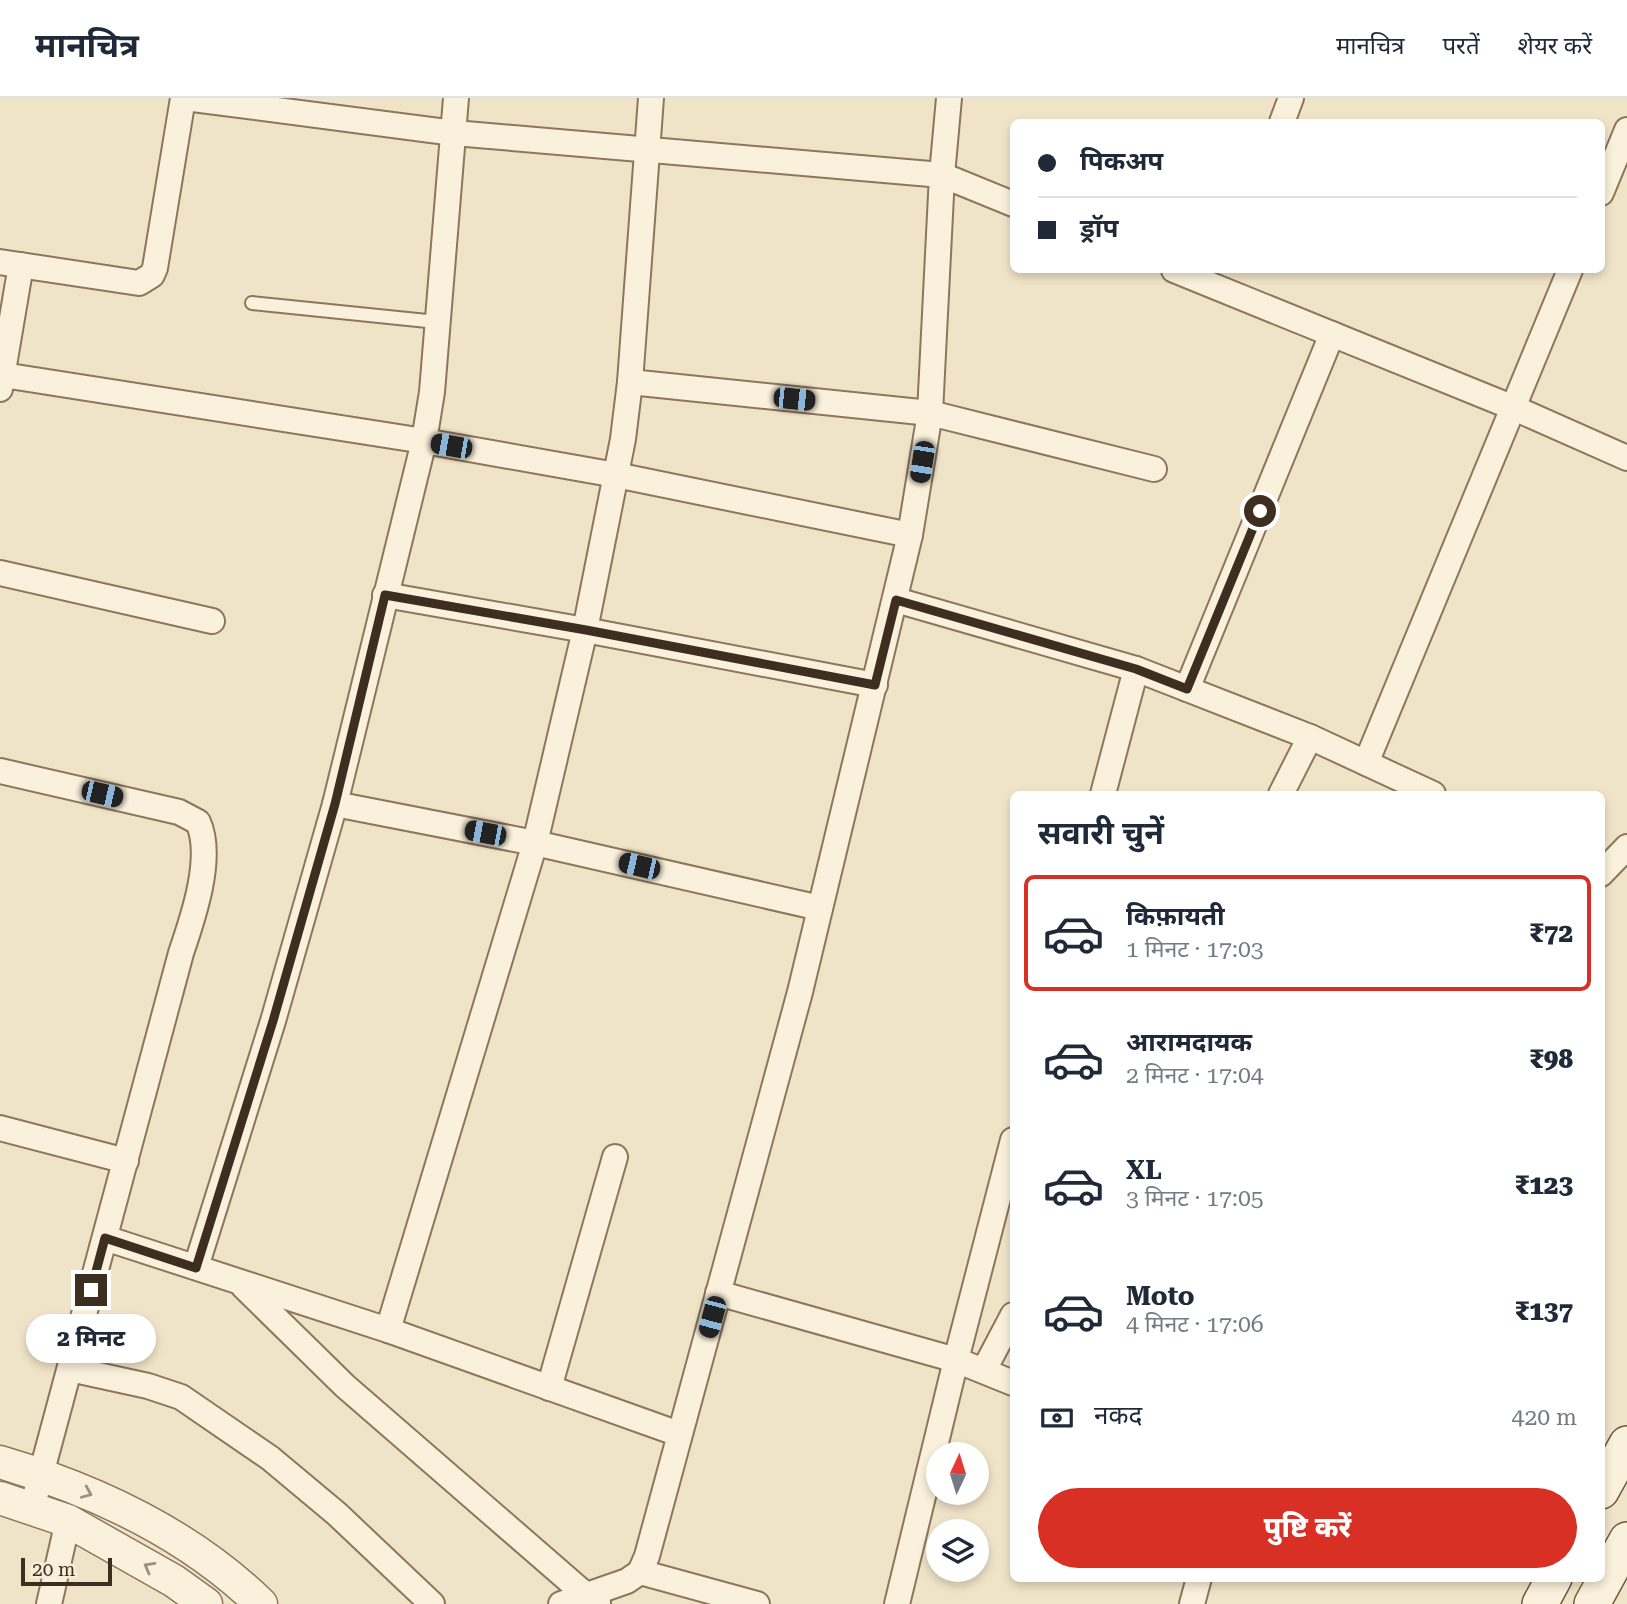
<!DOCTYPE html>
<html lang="hi">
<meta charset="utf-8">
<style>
body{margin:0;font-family:"Roboto Serif","Noto Sans Devanagari",serif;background:#f6f6f7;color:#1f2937;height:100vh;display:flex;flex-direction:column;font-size:26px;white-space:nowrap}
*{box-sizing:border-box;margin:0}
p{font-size:23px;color:#747a83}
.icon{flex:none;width:38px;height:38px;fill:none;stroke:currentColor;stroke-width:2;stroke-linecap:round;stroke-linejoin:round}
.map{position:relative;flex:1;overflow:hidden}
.panel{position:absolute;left:1010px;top:693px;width:595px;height:791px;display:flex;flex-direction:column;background:#fff;border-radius:10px;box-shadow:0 4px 10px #0003}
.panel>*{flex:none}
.guide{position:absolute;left:1010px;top:21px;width:595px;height:154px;border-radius:10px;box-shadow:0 4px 10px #0003;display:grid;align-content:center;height:154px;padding:0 28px;background:#fff}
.needle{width:46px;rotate:4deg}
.buttons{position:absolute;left:926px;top:1344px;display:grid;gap:14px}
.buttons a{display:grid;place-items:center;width:63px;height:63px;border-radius:50%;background:#fff;box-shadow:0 4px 10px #0003;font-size:35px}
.scale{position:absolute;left:21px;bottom:18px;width:91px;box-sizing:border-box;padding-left:7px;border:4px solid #3d2e20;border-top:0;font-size:19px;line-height:24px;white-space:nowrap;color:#3d2e20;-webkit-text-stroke:5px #f7eed8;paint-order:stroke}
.end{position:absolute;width:32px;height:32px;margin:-16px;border:9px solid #3d2e20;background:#fff;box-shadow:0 0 0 4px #fff}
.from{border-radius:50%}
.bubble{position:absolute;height:49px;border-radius:24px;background:#fff;box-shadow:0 4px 10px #0003;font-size:23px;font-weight:800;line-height:49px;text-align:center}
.car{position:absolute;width:21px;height:42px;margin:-21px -10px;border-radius:9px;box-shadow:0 0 5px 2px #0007;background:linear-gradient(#222 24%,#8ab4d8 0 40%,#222 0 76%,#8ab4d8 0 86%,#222 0)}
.guide b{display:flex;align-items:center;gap:24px;height:66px;font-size:26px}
.guide b+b{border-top:2px solid #e0e1e3}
.guide i{width:18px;height:18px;background:#1f2937}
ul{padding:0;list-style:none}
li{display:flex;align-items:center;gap:21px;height:116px;margin:0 14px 10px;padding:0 14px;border:4px solid transparent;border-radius:10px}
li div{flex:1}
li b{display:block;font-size:26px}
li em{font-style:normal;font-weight:800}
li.selected{border-color:#d93025}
li>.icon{width:63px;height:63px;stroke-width:1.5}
h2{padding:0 28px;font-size:32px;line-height:84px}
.pay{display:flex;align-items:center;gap:18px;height:77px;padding:0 28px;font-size:26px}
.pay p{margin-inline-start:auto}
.cta{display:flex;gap:14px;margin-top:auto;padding:14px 28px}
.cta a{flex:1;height:80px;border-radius:42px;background:#d93025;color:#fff;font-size:28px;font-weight:800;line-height:80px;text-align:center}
header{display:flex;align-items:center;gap:42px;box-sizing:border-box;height:98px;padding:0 35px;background:#fff;border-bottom:2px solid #e0e1e3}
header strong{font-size:33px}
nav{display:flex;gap:38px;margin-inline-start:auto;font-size:24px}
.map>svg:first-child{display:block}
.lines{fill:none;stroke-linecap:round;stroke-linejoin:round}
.service-casing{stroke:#8d765c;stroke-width:16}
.minor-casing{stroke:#8d765c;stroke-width:28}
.tertiary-casing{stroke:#8d765c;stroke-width:35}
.secondary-casing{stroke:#6f573f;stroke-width:38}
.service{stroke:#faf1dc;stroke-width:12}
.minor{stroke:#faf1dc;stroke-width:24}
.tertiary{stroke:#faf1dc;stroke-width:32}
.secondary{stroke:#faf1dc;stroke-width:35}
.oneway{stroke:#9c907e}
.route{stroke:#3d2e20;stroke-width:9}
</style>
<header>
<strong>मानचित्र</strong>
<nav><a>मानचित्र</a><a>परतें</a><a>शेयर करें</a></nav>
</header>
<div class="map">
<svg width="1627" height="1506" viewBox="0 0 1627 1506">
<rect width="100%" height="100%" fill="#f0e4c8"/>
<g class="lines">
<defs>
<path id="service" d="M252 205 437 224"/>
<g id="minor">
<path d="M185 0 454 35 942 77 1013 106"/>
<path d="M1282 24 1291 0"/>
<path d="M1601 95 1627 32"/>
<path d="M0 164 139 185 152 177 155 170 183 0"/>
<path d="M1174 172 1514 310 1627 360"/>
<path d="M3 277 424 343 616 377 910 437"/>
<path d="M630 284 930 315 1154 371"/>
<path d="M0 291 21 167"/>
<path d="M0 475 212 523"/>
<path d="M385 497 585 532 875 587"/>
<path d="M896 502 1136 571 1310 639 1433 696"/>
<path d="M1187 591 1332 236"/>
<path d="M1366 665 1570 172"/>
<path d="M0 673 179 714 198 724C214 759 193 820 181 855L32 1410"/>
<path d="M1103 696 1136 571"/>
<path d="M1281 696 1310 639"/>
<path d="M335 706 535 745 820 810"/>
<path d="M1601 776 1627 749"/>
<path d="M0 1030 126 1063"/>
<path d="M105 1140 388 1232 679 1336"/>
<path d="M196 1169 273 923 335 706 424 343 432 294 456 0"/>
<path d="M244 1189 345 1288 587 1498 598 1504"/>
<path d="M718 1195 956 1262 1013 1285"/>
<path d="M388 1232 535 745 585 532 623 341 630 284 651 0"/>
<path d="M70 1271 148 1288 181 1299 270 1360 337 1416 432 1506"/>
<path d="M984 1272 1013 1217"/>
<path d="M549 1290 615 1059"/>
<path d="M640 1474 757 1506"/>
<path d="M49 1506 68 1423"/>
<path d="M561 1506 627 1483 640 1474 647 1458 800 894 910 437 930 315 942 77 949 0"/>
<path d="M897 1506 956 1262 1013 1042"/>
<path d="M1192 1506 1199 1480"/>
</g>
<g id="tertiary">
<path d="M0 1364C95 1392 189 1436 261 1506"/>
<path d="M0 1400 68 1423 174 1483 206 1506"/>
</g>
<g id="secondary">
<path d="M1601 1393 1627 1346"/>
<path d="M1540 1506 1554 1480"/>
<path d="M1592 1506 1627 1442"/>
</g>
</defs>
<use href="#service" class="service-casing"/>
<use href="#minor" class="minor-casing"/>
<use href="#tertiary" class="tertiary-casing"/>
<use href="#secondary" class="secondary-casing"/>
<use href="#service" class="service"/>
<use href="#minor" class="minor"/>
<use href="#tertiary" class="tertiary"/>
<use href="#secondary" class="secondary"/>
</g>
<defs><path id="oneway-chevron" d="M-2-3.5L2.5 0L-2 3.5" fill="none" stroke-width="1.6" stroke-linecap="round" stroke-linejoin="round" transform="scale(1.75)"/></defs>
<g class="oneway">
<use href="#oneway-chevron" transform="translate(87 1395) rotate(23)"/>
<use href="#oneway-chevron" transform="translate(149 1469) rotate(-151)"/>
</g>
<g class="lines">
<path class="route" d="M91 1192 105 1140 196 1170 273 923 335 706 385 497 586 532 875 587 896 502 1136 571 1187 591 1260 413"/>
</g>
</svg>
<div class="buttons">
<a><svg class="needle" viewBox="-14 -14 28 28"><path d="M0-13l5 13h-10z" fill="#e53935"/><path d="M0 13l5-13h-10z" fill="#747a83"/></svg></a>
<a><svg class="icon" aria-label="layers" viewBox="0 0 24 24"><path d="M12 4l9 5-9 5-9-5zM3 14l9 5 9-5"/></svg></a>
</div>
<div class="scale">20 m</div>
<i class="end from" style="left:1260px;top:413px"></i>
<i class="end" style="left:91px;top:1192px"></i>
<div class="bubble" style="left:26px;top:1216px;width:130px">2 मिनट</div>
<i class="car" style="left:794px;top:301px;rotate:96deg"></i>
<i class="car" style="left:451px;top:348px;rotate:280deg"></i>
<i class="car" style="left:922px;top:364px;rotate:189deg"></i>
<i class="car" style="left:102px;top:696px;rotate:103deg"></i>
<i class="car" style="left:485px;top:735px;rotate:281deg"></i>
<i class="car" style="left:639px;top:768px;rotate:283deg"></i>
<i class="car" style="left:712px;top:1219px;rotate:195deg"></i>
<div class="guide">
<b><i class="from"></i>पिकअप</b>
<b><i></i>ड्रॉप</b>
</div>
<section class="panel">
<h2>सवारी चुनें</h2>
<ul>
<li class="selected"><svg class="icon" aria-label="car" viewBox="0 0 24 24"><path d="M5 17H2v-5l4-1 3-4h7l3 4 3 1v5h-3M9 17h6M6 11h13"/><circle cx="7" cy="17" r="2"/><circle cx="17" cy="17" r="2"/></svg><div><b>किफ़ायती</b><p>1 मिनट · 17:03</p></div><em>₹72</em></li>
<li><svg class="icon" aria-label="car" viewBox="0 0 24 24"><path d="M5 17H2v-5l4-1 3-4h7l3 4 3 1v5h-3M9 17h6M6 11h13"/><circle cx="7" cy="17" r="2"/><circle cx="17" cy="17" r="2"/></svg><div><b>आरामदायक</b><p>2 मिनट · 17:04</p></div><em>₹98</em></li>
<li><svg class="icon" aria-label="car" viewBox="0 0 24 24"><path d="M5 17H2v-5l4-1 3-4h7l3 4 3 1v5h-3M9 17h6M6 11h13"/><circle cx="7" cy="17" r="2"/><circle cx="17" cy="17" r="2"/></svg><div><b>XL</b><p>3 मिनट · 17:05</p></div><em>₹123</em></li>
<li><svg class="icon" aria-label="car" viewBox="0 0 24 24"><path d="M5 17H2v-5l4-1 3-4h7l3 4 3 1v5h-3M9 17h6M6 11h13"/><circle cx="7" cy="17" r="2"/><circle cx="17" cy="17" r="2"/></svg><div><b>Moto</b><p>4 मिनट · 17:06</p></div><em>₹137</em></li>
</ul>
<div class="pay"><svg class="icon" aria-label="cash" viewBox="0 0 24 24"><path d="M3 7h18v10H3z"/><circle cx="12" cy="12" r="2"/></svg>नकद<p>420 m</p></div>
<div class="cta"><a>पुष्टि करें</a></div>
</section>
</div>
